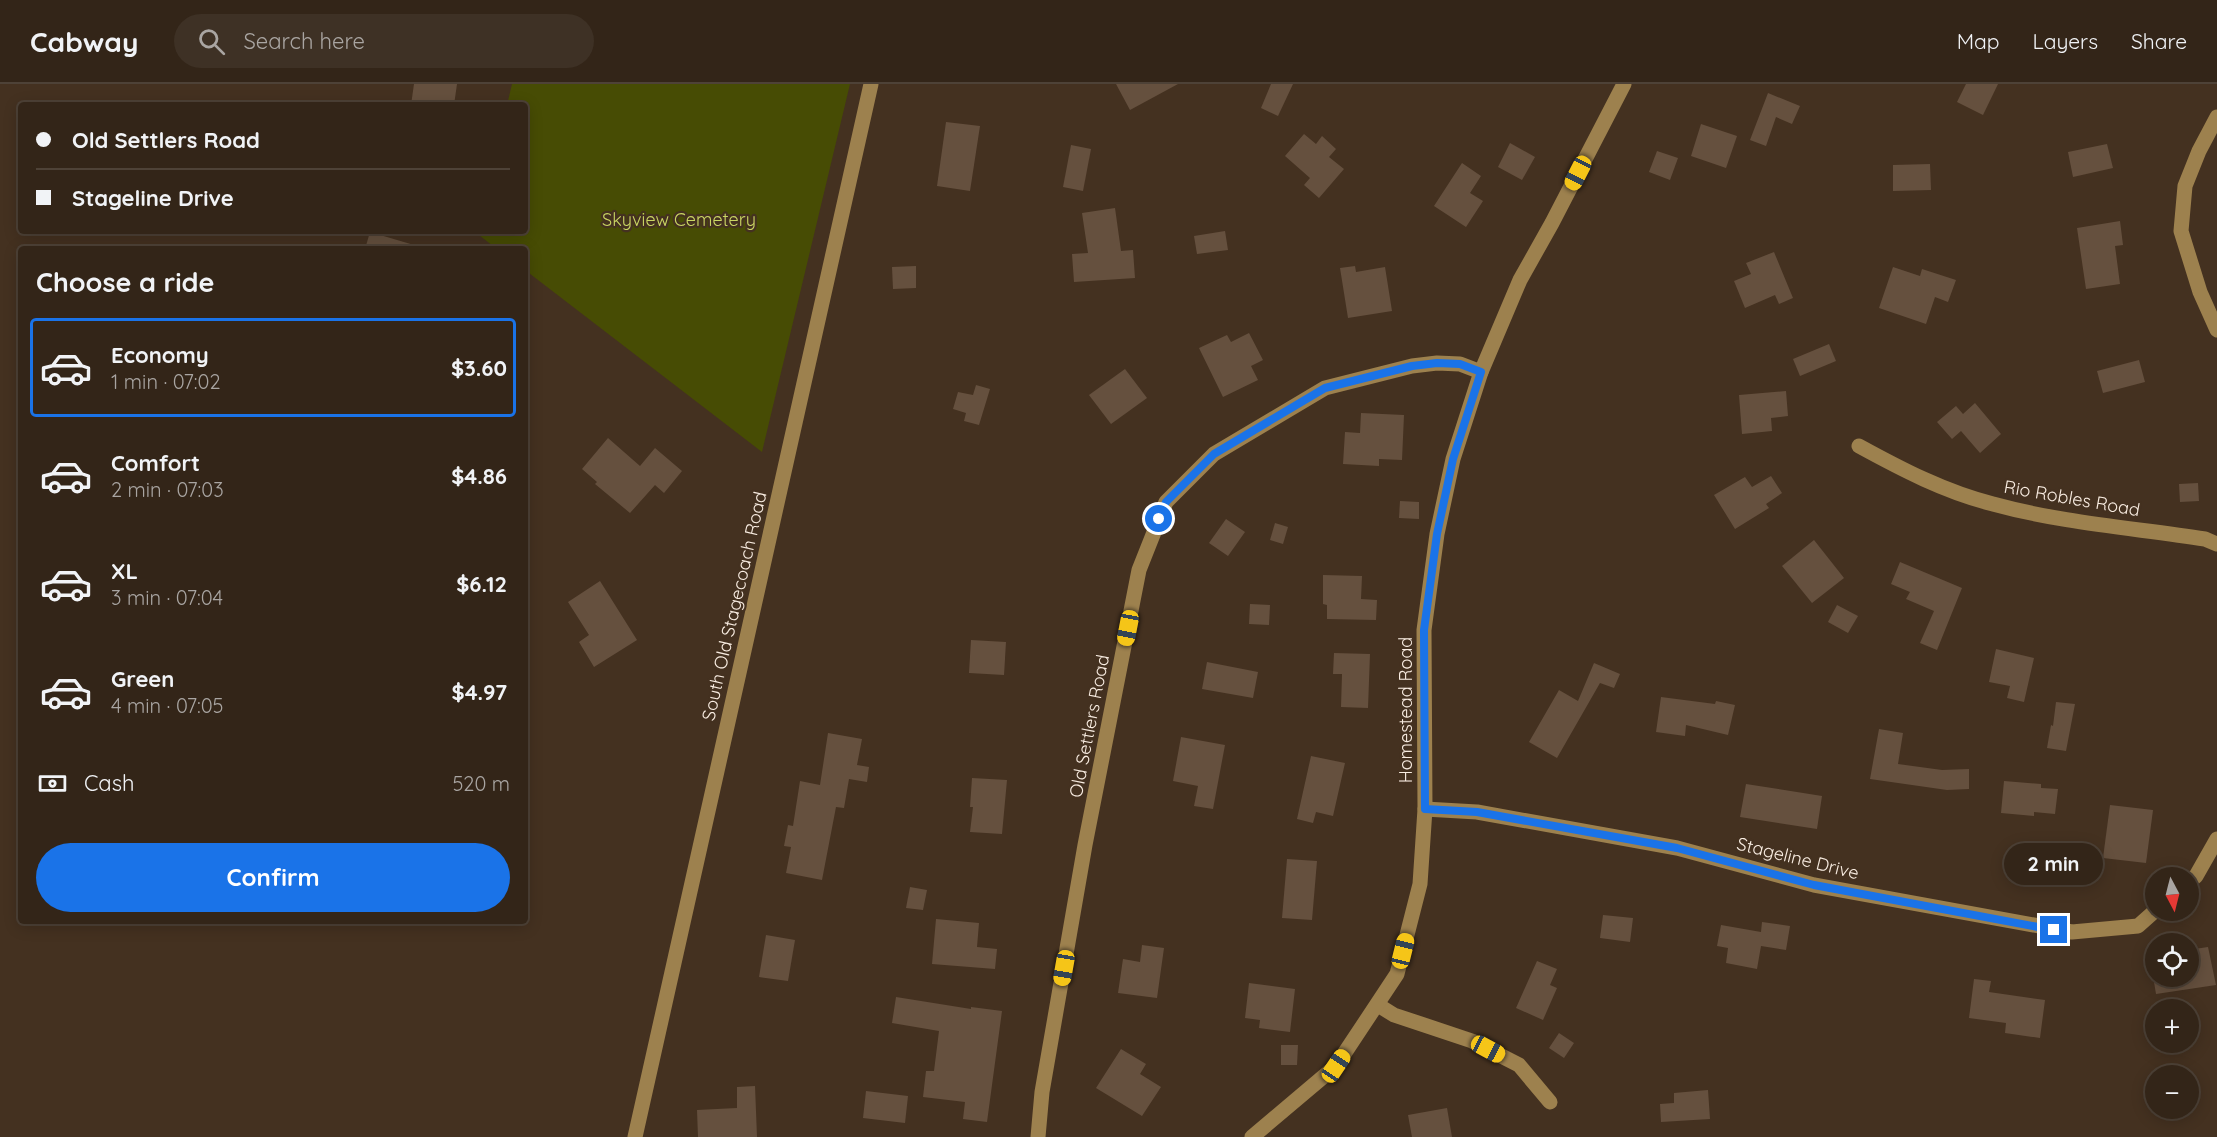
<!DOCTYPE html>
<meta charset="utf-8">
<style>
body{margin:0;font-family:Quicksand,sans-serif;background:#3e3125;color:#f1f3f6;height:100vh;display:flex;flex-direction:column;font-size:22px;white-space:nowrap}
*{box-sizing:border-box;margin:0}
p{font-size:20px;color:#a9a5a2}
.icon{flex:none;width:33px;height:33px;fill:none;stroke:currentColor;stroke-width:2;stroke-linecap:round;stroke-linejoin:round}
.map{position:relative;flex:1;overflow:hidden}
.side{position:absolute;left:18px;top:162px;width:510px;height:678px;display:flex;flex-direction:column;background:#332518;border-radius:6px;box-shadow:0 3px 15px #0003,0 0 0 2px #4e4237}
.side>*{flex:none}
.banner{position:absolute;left:18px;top:18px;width:510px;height:132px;border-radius:6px;box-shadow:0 3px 15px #0003,0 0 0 2px #4e4237;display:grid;align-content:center;height:132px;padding:0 18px;background:#332518}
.needle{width:39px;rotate:173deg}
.controls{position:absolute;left:2145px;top:783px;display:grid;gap:12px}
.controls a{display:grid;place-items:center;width:54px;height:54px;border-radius:50%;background:#332518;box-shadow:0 3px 15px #0003,0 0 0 2px #4e4237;font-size:30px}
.end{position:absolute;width:27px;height:27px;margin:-14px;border:8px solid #1a73e8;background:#fff;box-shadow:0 0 0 3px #fff}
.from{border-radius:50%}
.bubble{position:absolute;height:42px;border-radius:21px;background:#332518;box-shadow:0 3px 15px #0003,0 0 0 2px #4e4237;font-size:20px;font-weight:700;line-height:42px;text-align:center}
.car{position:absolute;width:18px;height:36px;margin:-18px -9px;border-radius:8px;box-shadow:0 0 4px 2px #0007;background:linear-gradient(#f5c518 24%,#345 0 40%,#f5c518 0 76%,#345 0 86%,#f5c518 0)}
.banner b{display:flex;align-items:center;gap:21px;height:57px;font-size:22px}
.banner b+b{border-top:2px solid #4e4237}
.banner i{width:15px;height:15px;background:#f1f3f6}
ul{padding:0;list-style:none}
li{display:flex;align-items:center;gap:18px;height:99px;margin:0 12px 9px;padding:0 6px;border:3px solid transparent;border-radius:6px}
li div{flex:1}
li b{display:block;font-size:22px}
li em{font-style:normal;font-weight:700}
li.current{border-color:#1a73e8}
li>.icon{width:54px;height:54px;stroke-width:1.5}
h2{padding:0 18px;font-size:27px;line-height:72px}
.pay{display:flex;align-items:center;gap:15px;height:66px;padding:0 18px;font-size:22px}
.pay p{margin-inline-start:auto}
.primary-button{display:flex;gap:12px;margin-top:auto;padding:12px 18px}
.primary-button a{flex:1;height:69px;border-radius:36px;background:#1a73e8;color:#fff;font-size:24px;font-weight:700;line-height:69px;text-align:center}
header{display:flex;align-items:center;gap:36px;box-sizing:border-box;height:84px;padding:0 30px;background:#332518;border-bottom:2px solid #4e4237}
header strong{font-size:28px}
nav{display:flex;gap:33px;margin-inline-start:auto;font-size:21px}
.search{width:420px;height:54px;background:#3e3125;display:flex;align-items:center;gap:15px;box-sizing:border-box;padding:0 21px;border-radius:33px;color:#a9a5a2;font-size:22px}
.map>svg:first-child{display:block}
.green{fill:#474c04}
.building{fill:#65503e}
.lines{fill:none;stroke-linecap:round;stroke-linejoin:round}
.minor{stroke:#9d814e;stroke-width:15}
.route{stroke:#1a73e8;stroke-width:8}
.labels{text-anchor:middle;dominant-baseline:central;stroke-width:4.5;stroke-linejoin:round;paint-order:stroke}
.park-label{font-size:18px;fill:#cad663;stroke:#443120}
.street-label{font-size:18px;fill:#f9ede2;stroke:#443120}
</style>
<header>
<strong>Cabway</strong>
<div class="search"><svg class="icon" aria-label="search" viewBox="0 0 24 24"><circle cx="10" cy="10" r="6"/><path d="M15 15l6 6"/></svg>Search here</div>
<nav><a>Map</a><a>Layers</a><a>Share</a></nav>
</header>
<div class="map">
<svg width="2217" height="1053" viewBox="0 0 2217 1053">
<rect width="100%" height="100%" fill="#443120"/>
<path class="green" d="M512 0H850L762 368 525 186V165H497L475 148 525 147V21H507Z"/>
<g class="building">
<path d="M414 0H457L454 21H411Z"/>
<path d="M1116 0H1178L1130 26Z"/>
<path d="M1271 0H1293L1278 32 1261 24Z"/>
<path d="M1966 0H1998L1983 31 1957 18Z"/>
<path d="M1768 9 1800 22 1792 40 1776 33 1766 62 1750 56Z"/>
<path d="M946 38 980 42 970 107 937 102Z"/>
<path d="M1701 40 1737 52 1726 84 1691 72Z"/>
<path d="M1304 50 1316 60 1322 52 1336 65 1329 73 1344 85 1319 114 1304 101 1310 94 1285 72Z"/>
<path d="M1510 59 1535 73 1522 96 1498 83Z"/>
<path d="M2107 60 2113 84 2073 93 2068 68Z"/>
<path d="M1071 61 1091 65 1083 107 1063 103Z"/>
<path d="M1657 67 1678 74 1670 96 1649 88Z"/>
<path d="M1462 79 1481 92 1470 109 1483 117 1466 143 1434 122Z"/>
<path d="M1930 80 1931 106 1893 107V81Z"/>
<path d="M1115 124 1121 167 1133 166 1135 194 1074 198 1072 170 1088 169 1082 129Z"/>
<path d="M2120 137 2123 161 2115 162 2120 200 2086 205 2077 144Z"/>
<path d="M1225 147 1228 166 1197 170 1194 152Z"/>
<path d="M370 148 414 161 413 165H365Z"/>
<path d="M1774 168 1793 214 1779 220 1775 211 1745 224 1734 197 1751 190 1746 179Z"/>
<path d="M916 182V204L893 205 892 183Z"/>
<path d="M1355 182 1356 188 1385 183 1392 227 1348 234 1340 184Z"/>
<path d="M1893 183 1920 192 1922 185 1956 196 1948 218 1935 213 1926 240 1879 224Z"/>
<path d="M1249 249 1263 276 1251 282 1258 296 1223 313 1199 264 1227 251 1231 258Z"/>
<path d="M1829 260 1836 277 1800 292 1793 275Z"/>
<path d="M2139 276 2145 298 2103 309 2097 287Z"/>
<path d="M1125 285 1147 314 1111 340 1089 311Z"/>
<path d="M976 301 990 305 979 341 964 337 966 329 953 325 958 308 973 311Z"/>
<path d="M1786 307 1788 332 1771 334 1772 347 1742 350 1739 311Z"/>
<path d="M1975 319 2001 350 1980 369 1961 347 1952 355 1937 338 1956 322 1963 330Z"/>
<path d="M1361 329 1404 331 1402 376 1379 375V382L1343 380 1345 348 1360 349Z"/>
<path d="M608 354 640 382 655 364 682 387 664 409 655 401 630 429 595 400 597 398 582 385Z"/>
<path d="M1771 392 1782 409 1766 420 1769 424 1735 445 1714 411 1745 393 1752 403Z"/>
<path d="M2198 399 2199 417 2180 418 2179 400Z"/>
<path d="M1400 417 1419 418V435L1399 434Z"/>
<path d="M1226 435 1245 448 1228 472 1209 459Z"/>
<path d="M1275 439 1288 443 1283 460 1270 456Z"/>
<path d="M1814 456 1844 494 1812 519 1782 482Z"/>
<path d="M1900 478 1962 504 1937 566 1920 559 1934 527 1906 515 1910 508 1891 500Z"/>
<path d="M1323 491 1362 492 1361 515 1377 516 1376 536 1327 535V521L1323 520Z"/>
<path d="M600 497 637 556 594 583 579 558 589 551 568 518Z"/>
<path d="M1250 520 1270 521 1269 541 1249 540Z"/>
<path d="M1837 521 1858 532 1848 549 1828 538Z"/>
<path d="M971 556 1006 558 1004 591 969 589Z"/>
<path d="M1996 565 2034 574 2024 618 2007 614 2010 602 1989 598Z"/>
<path d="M1334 569 1370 570 1368 624 1341 623 1342 590H1333Z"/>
<path d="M1207 578 1258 588 1253 614 1202 605Z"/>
<path d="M1594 579 1620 590 1614 604 1600 599 1557 674 1529 658 1559 606 1578 617Z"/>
<path d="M1661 613 1715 620 1716 617 1735 621 1728 651 1686 641 1685 652 1656 648Z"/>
<path d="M2056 618 2075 620 2066 667 2047 664 2051 641 2053 642Z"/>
<path d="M1879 645 1903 649 1898 680 1942 686 1969 685V705L1947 706 1870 695Z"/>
<path d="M828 649 862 655 857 681 869 683 867 698 849 695 844 724 836 723 822 796 786 789 791 763 784 762 788 741 793 742 800 697 820 701Z"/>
<path d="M1181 653 1225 661 1213 725 1194 722 1198 702 1173 697Z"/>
<path d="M1311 672 1345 679 1333 732 1316 728 1313 739 1297 735Z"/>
<path d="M972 694 1007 696 1002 750 970 748 973 723H970Z"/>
<path d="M2004 697 2041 700V704L2058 705 2055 730 2034 728V732L2001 729Z"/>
<path d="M1746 700 1822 712 1817 745 1740 733Z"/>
<path d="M2110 721 2153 726 2146 779 2103 774Z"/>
<path d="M1287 775 1317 777 1312 836 1282 834Z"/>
<path d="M910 803 927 806 923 826 906 824Z"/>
<path d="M1603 831 1633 834 1630 858 1600 854Z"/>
<path d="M936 835 979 839 977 863 997 865 995 885 932 880Z"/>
<path d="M1762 838 1790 842 1786 866 1761 862 1757 885 1726 879 1728 864 1717 862 1721 841 1761 848Z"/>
<path d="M766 851 795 856 788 897 759 893Z"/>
<path d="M1142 861 1164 864 1157 914 1118 909 1123 875 1140 878Z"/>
<path d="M2208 863 2216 901 2156 910 2153 892H2188V866Z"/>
<path d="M1537 877 1557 885 1550 901 1557 904 1543 936 1516 924Z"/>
<path d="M1974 895 1991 897 1989 908 2045 916 2040 954 2005 949 2006 939 1969 934Z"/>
<path d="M1249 899 1295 905 1290 948 1259 944 1260 936 1245 934Z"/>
<path d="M896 913 971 925V923L1002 927 987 1038 963 1035 965 1018 923 1013 926 987H934L939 947 892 939Z"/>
<path d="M1559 949 1574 959 1564 974 1549 964Z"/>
<path d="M1281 961H1298L1297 981H1281Z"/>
<path d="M1121 965 1146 980 1140 990 1161 1003 1142 1032 1096 1004Z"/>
<path d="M755 1002 757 1053H698L697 1026 737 1024V1003Z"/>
<path d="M1708 1006 1710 1035 1661 1038 1660 1020 1674 1019V1009Z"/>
<path d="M866 1007 908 1012 905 1039 863 1034Z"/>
<path d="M1447 1024 1452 1053H1412L1408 1031Z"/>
</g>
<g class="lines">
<g class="minor">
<path d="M2217 33 2199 67 2185 102 2181 147 2200 208 2217 246"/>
<path d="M1859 362C1901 385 1945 408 1993 420 2062 439 2134 444 2205 455L2217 460"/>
<path d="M1425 725 1477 728 1677 764 1814 801 2072 848 2138 842 2156 826"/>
<path d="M2188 799 2196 792 2217 755"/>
<path d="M1378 921 1394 931 1472 957 1519 981 1550 1018"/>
<path d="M635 1053 871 0"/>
<path d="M1038 1053 1042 1008 1085 761 1139 486 1166 418 1214 370 1325 304 1412 282 1437 279 1460 280 1481 288"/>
<path d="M1252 1053 1336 982 1397 890 1420 800 1425 725 1424 546 1437 450 1453 375 1481 288 1520 196 1552 139 1624 0"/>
</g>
</g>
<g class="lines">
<path class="route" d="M1159 435 1166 418 1214 370 1325 304 1412 282 1437 279 1460 280 1481 288 1453 375 1437 450 1424 546 1425 725 1477 728 1677 764 1814 801 2054 846"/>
</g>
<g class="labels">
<g class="park-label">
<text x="679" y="135">Skyview Cemetery</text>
</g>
<g class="street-label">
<text transform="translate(2072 414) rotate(10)">Rio Robles Road</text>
<text transform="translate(734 522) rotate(-77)">South Old Stagecoach Road</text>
<text transform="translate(1405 626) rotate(-90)">Homestead Road</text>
<text transform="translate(1089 642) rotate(-79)">Old Settlers Road</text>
<text transform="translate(1798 774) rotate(14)">Stageline Drive</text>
</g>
</g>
</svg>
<div class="controls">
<a><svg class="needle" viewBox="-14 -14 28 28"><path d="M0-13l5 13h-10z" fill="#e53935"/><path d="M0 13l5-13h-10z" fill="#a9a5a2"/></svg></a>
<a><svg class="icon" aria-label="locate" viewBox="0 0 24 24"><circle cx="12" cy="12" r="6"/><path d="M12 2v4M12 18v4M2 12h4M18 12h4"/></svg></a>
<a>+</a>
<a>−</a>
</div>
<i class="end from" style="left:1159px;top:435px"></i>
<i class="end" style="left:2054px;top:846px"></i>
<div class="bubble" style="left:2004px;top:759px;width:99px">2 min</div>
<i class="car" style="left:1578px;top:89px;rotate:207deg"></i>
<i class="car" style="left:1128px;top:544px;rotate:191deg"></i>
<i class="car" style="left:1403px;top:867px;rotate:14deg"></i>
<i class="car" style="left:1064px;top:884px;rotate:190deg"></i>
<i class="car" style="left:1488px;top:965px;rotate:118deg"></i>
<i class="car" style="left:1336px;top:982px;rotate:34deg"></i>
<div class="banner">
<b><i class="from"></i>Old Settlers Road</b>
<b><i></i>Stageline Drive</b>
</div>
<section class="side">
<h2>Choose a ride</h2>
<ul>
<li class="current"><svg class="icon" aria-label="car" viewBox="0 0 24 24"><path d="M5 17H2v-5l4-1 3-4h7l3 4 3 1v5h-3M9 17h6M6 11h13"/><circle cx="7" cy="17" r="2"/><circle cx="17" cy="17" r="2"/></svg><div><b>Economy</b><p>1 min · 07:02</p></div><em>$3.60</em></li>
<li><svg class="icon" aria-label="car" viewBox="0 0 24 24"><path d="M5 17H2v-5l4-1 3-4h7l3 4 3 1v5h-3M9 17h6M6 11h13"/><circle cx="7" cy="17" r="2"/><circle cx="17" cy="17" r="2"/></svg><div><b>Comfort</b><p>2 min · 07:03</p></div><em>$4.86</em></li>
<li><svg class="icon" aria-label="car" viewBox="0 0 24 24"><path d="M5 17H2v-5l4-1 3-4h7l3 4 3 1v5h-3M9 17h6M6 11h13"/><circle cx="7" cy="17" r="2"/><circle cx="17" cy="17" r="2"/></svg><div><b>XL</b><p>3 min · 07:04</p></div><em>$6.12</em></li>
<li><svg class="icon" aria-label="car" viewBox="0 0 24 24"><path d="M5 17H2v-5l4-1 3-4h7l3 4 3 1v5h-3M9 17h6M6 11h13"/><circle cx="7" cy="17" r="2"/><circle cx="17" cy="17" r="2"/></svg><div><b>Green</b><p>4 min · 07:05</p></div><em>$4.97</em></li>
</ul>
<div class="pay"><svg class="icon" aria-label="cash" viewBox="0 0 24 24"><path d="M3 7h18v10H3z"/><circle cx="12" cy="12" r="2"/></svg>Cash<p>520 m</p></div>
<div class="primary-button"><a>Confirm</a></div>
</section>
</div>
